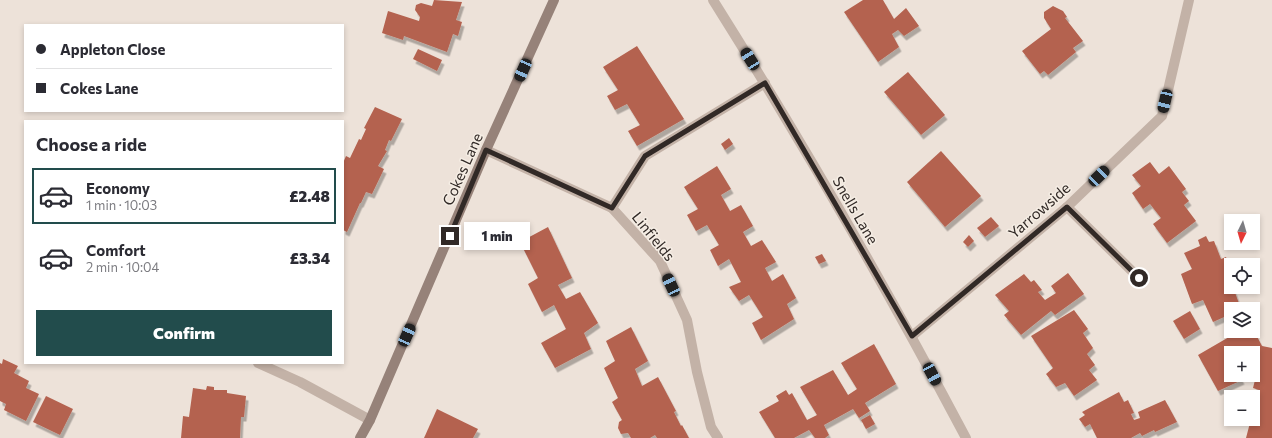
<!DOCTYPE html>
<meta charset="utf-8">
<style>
body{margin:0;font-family:Commissioner,sans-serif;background:#f7f7f7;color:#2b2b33;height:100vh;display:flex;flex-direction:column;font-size:15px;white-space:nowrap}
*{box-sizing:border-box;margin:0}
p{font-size:13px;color:#7c7c81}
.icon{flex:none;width:22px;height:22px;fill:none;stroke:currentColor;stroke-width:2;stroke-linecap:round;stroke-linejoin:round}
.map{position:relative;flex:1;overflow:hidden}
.panel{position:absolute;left:24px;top:120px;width:320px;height:244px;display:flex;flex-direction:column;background:#fff;border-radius:0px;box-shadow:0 2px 6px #0003}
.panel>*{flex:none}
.guide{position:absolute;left:24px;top:24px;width:320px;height:88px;border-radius:0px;box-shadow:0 2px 6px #0003;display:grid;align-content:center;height:88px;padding:0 12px;background:#fff}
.needle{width:26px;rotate:185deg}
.tools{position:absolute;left:1224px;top:214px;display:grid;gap:8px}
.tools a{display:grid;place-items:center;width:36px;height:36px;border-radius:0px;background:#fff;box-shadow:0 2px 6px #0003;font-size:20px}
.end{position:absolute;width:18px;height:18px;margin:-9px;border:5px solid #312926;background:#fff;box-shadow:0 0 0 2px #fff}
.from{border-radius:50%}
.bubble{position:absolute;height:28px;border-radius:0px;background:#fff;box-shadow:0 2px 6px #0003;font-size:13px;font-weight:800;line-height:28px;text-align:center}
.car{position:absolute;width:12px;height:24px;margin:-12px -6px;border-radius:5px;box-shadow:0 0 3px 1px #0007;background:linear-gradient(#222 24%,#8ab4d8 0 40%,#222 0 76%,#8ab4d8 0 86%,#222 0)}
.guide b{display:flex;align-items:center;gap:14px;height:38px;font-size:15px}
.guide b+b{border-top:1px solid #e1e1e2}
.guide i{width:10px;height:10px;background:#2b2b33}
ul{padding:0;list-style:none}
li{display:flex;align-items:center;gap:12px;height:56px;margin:0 8px 6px;padding:0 4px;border:2px solid transparent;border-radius:0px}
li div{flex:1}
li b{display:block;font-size:15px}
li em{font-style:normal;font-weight:800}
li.current{border-color:#224c4c}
li>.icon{width:36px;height:36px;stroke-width:1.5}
h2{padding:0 12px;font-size:18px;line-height:48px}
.action{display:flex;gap:8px;margin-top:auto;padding:8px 12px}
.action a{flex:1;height:46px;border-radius:0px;background:#224c4c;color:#fff;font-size:16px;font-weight:800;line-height:46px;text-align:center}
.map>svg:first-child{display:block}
.building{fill:#b4624f;filter:url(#shadow)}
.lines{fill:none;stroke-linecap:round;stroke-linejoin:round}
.service{stroke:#c3b2a7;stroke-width:10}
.minor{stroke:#c3b2a7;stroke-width:10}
.secondary{stroke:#968279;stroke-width:10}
.route{stroke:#312926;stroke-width:5}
.labels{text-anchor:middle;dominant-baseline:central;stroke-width:3;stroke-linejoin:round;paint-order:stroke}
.street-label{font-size:15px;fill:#312926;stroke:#f5ede4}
</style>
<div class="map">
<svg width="1272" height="438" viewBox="0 0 1272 438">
<defs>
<filter id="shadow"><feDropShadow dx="2.5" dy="4.5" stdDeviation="0" flood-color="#0004"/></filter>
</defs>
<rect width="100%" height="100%" fill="#ede2d9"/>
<g class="building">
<path d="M434 0 462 2 456 20 462 22 458 36 453 34 447 52 404 36 403 40 382 33 388 11 419 21 420 17 415 10 416 5 421 3 432 6Z"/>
<path d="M863 0H883L894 19 906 8 919 26 904 36 898 30 892 34 899 47 878 62 844 12Z"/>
<path d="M1053 6 1063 11 1067 17 1065 18 1083 41 1073 48 1076 52 1048 75 1044 71 1040 74 1022 51 1051 29 1044 18V12Z"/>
<path d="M637 46 684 119 637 146 628 131 640 125 627 104 615 110 607 96 618 90 603 67Z"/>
<path d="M418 49 442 60 437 71 413 59Z"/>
<path d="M908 72 945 115 921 135 884 92Z"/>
<path d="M375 107 402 119 391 141 389 140 385 150 387 151 378 166 384 169 372 194 366 192 361 203H360L347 232 343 230V163L346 156 350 158 359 139 361 140 366 129 364 128Z"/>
<path d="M729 138 733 144 725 150 721 144Z"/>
<path d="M941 151 981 196 945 227 907 182Z"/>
<path d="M1150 162 1159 174 1169 166 1186 189 1182 192 1189 201 1184 205 1196 221 1167 243 1153 224 1161 218 1150 204 1143 209 1132 193 1141 186 1132 175Z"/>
<path d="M717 166 731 189 721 195 730 211 741 205 753 226 743 232 751 246 762 240 776 262 765 268 772 281 783 274 796 298 787 304 794 319 761 340 752 323 763 317 749 295 739 301 729 287 741 282 729 259 718 266 710 250 719 245 707 225 696 231 687 215 698 209 684 187Z"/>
<path d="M991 217 999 226 985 237 977 228Z"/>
<path d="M548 227 572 278 558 285 566 299 580 292 598 323 584 333 591 349 555 368 541 343 566 329 554 305 542 312 528 284 538 278 520 242Z"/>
<path d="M969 235 974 241 968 247 963 242Z"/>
<path d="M1206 236 1209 242 1214 241 1221 259 1226 257 1231 270V276L1229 277 1231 287H1233L1241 309H1231V314L1213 322 1203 300 1192 304 1181 274 1192 269 1184 253 1200 246 1198 240Z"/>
<path d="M822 254 826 261 819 264 815 257Z"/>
<path d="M1068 273 1084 294 1055 315 1051 311 1021 335 1004 315 1009 311 995 295 1024 274 1031 282 1034 280 1042 290 1038 292 1045 300 1056 293 1051 286Z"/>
<path d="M1074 310 1088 329 1083 333 1093 348 1087 354 1095 365 1089 370 1097 380 1074 396 1065 383 1056 387 1046 374 1053 368 1031 336Z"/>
<path d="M1190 311 1200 329 1184 339 1173 321Z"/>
<path d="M631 327 648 361 635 369 642 386 658 377 676 411 674 412 681 426 682 425 689 438H657L655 435 650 438H631L628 433 621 434 618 428 619 422 622 420 612 402 618 398 604 368 615 361 606 341Z"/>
<path d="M1253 329 1262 346 1272 348V438H1246L1251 419H1253V410L1259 390 1253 388 1257 372 1253 371V353H1231V375H1239L1242 380 1218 391 1198 355 1229 337 1227 333 1231 330 1253 331Z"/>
<path d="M874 344 896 384 865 403 870 411 859 418 853 409 824 425 829 435 825 438H815L809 430 794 438H775L759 412 779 401 776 396 786 390 789 395 792 393 807 420 817 415 800 387 833 370 848 395 857 389 841 363Z"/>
<path d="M3 359 18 366 14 373 29 381 26 388 39 394 26 421 4 410 6 404 0 401V363L2 364Z"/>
<path d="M207 386 214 387V390H227V393L246 396 244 417H241L240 438H181L183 416 189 417 193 388 206 390Z"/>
<path d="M1119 392 1124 402 1128 400 1134 413 1131 414 1134 420 1140 418 1138 412 1165 400 1177 422 1155 432 1154 430 1142 436 1140 433 1131 438H1097L1090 424 1085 427 1079 419 1085 415 1082 412Z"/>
<path d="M46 396 73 409 60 435 33 422Z"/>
<path d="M437 409 478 429 473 438H424Z"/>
<path d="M870 415 875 424 866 429 861 420Z"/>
</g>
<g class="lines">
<path class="service" d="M258 363 300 382 370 420"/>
<g class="minor">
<path d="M713 0C803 143 887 289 966 438"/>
<path d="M486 150 612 208 660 261 687 320 697 372 711 427 718 438"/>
<path d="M1067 207 1139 278"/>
<path d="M612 208 645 156 765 83"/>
<path d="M912 336 1067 207 1162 116 1189 0"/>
</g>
<path class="secondary" d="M360 438 370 420 486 150 554 0"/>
</g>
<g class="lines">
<path class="route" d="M450 236 486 150 612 208 645 156 765 83 912 336 1067 207 1139 278"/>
</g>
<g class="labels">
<g class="street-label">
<text transform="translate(462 169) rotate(-66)">Cokes Lane</text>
<text transform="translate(856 210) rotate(60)">Snells Lane</text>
<text transform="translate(1039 210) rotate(-41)">Yarrowside</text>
<text transform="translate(654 236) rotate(51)">Linfields</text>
</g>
</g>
</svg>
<div class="tools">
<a><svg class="needle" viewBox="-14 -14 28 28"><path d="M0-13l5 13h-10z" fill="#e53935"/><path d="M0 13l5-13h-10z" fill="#7c7c81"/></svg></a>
<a><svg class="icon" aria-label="locate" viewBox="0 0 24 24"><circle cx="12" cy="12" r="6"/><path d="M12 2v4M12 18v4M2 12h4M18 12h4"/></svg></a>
<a><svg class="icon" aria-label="layers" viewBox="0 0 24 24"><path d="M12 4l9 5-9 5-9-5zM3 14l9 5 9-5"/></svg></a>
<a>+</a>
<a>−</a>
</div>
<i class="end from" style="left:1139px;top:278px"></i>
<i class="end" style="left:450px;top:236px"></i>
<div class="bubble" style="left:464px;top:222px;width:66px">1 min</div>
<i class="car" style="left:750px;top:59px;rotate:328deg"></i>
<i class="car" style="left:523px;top:70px;rotate:204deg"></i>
<i class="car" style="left:1165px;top:101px;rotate:193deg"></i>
<i class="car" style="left:1099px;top:176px;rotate:46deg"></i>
<i class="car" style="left:671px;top:285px;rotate:335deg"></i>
<i class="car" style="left:407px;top:335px;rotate:24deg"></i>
<i class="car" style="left:932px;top:374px;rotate:152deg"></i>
<div class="guide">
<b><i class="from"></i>Appleton Close</b>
<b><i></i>Cokes Lane</b>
</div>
<section class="panel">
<h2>Choose a ride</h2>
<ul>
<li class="current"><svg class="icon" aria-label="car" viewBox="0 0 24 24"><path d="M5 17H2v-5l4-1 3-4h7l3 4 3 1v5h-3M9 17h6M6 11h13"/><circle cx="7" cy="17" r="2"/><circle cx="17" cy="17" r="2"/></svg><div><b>Economy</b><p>1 min · 10:03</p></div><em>£2.48</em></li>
<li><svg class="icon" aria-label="car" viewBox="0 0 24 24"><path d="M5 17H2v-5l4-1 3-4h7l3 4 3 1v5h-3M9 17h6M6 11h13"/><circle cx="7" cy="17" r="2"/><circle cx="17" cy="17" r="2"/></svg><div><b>Comfort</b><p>2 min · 10:04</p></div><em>£3.34</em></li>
</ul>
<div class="action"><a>Confirm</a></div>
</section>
</div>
